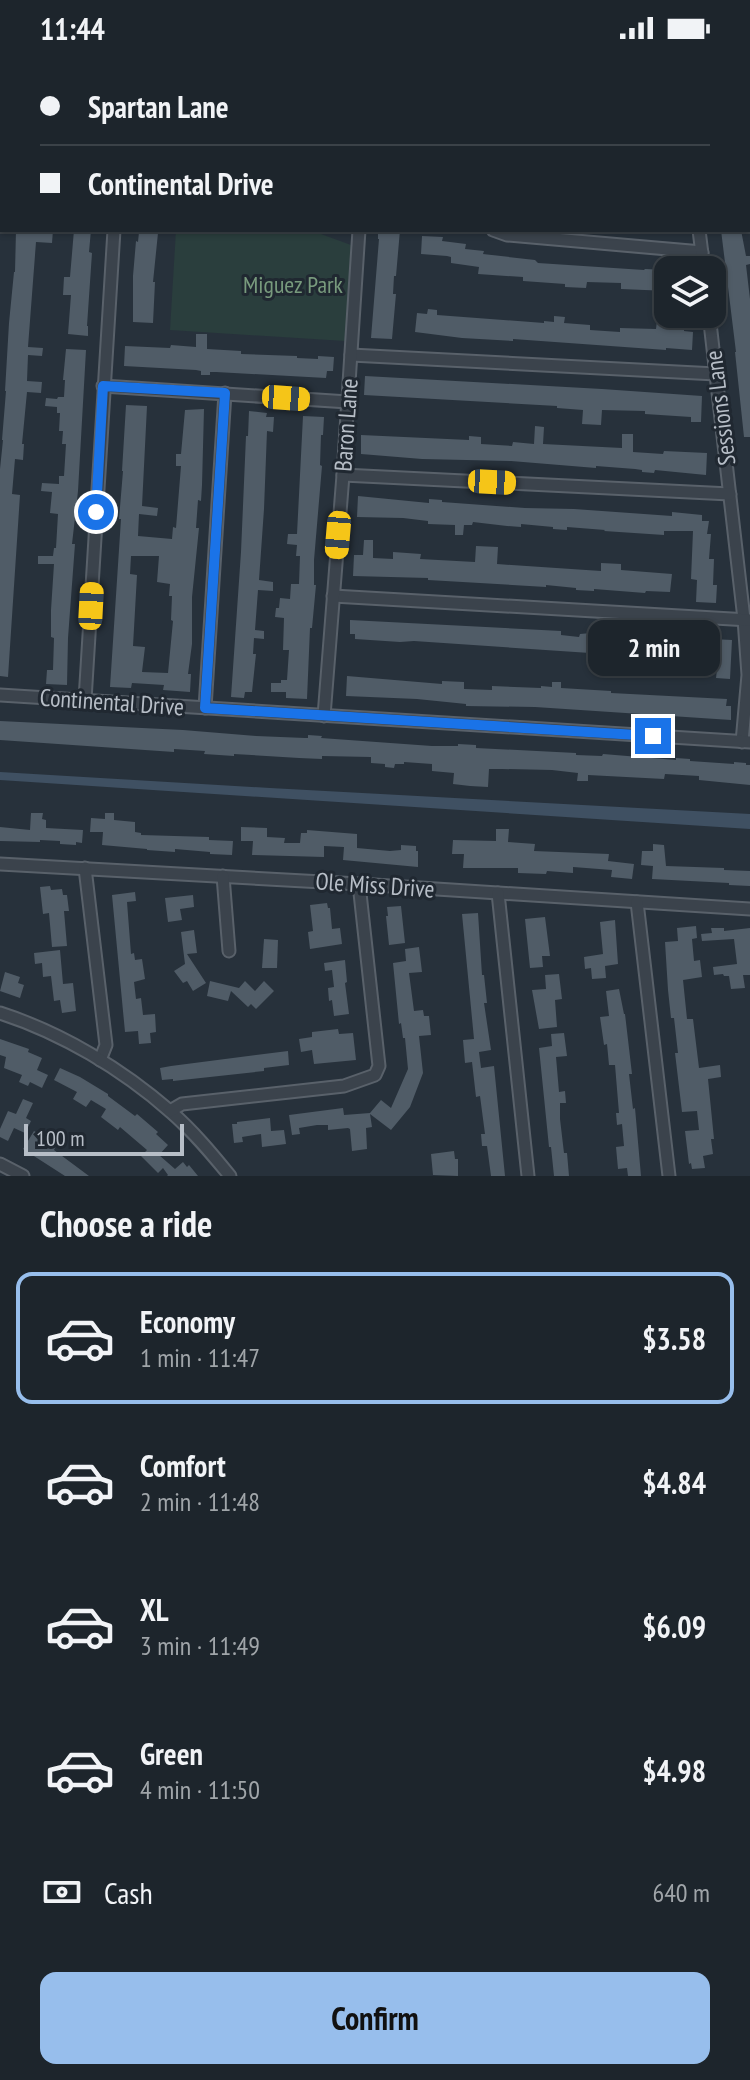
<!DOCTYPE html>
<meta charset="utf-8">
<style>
body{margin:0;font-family:"PT Sans Narrow",sans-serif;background:#2a3138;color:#f1f3f6;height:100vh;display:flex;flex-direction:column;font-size:30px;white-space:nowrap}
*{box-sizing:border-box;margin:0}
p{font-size:26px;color:#a0a5a9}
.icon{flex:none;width:44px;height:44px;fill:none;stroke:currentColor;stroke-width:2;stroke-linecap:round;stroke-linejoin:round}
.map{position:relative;height:1120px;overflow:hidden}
.side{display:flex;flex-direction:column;background:#1d252c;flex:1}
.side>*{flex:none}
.banner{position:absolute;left:0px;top:0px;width:750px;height:176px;box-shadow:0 2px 6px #0004,0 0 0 2px #3b4248;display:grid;align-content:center;height:176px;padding:0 40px;background:#1d252c}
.buttons{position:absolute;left:654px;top:200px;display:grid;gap:16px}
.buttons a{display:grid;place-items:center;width:72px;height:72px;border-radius:16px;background:#1d252c;box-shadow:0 2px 6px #0004,0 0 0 2px #3b4248;font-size:40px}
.scale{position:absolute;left:24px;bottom:20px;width:160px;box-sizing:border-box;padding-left:8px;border:4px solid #b7bec7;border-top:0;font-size:22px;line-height:28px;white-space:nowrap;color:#b7bec7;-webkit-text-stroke:6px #202831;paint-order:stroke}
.end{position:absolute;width:36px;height:36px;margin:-18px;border:10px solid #1a73e8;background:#fff;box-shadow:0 0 0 4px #fff}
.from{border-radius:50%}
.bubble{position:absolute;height:56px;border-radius:16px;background:#1d252c;box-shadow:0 2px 6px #0004,0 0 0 2px #3b4248;font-size:26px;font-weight:800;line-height:56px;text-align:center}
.car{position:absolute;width:24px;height:48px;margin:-24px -12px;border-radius:10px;box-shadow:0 0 6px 2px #0007;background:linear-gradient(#f5c518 24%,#345 0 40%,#f5c518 0 76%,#345 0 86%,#f5c518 0)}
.banner b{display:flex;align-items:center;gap:28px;height:76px;font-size:30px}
.banner b+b{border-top:2px solid #3b4248}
.banner i{width:20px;height:20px;background:#f1f3f6}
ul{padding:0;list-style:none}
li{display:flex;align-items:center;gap:24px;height:132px;margin:0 16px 12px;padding:0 24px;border:4px solid transparent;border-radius:16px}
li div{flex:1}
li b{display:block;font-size:30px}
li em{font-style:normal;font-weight:800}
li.selected{border-color:#97beec}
li>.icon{width:72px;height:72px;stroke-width:1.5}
h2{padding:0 40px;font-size:36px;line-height:96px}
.pay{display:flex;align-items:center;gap:20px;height:88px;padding:0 40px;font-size:30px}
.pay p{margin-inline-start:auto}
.primary-button{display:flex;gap:16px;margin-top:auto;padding:16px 40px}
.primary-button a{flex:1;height:92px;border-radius:16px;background:#97beec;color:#111;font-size:32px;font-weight:800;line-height:92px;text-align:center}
.status{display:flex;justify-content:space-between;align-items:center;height:56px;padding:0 40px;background:#1d252c;direction:ltr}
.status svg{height:22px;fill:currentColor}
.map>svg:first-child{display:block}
.green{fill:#2a3e3d}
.water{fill:#3f5062}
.building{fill:#505c67;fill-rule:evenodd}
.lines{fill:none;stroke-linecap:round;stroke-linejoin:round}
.minor-casing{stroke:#59616a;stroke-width:15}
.tertiary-casing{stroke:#59616a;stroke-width:18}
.minor{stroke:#3b434c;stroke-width:11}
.tertiary{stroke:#3b434c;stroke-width:14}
.route{stroke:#1a73e8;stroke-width:10}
.labels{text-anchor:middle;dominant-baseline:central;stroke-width:6;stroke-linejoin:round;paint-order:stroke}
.park-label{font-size:24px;fill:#789a7d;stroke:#202831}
.street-label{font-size:24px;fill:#b7bec7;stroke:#202831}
</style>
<div class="status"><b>11:44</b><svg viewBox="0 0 49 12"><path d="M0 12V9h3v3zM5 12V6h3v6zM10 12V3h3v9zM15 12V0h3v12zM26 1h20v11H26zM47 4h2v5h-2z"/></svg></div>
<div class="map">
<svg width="750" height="1120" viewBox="0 0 750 1120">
<rect width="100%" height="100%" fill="#27313b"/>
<path class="green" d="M176 174H310L351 189 345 285 170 274Z"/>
<path class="water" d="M0 716 270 732 750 758V773L0 724Z"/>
<g class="building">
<path d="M16 174H53L52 187 36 186 28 291 43 292 42 300 28 299 27 325 42 326 41 337 27 336 22 388H24L23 404 15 403 12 438 20 439 8 621 0 620V413L3 384H2L6 335H5L9 267 14 216H15Z"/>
<path d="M74 174H91L89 196 92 197 87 270H88V280L68 278 71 239H63L64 221H70Z"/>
<path d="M378 174H400L396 220H394L393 238H396L392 283 371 282 379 183H378Z"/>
<path d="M721 174H741L746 200H750V208L746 209 750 243V381H744L735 296H736Z"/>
<path d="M139 176 158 177 153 226H155L153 267 133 266V220L136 185 138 186Z"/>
<path d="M422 180 443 181 442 185 466 188 465 193 484 195 483 198 535 204 538 207 644 214 645 213 668 214V235L621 233V227L587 226 586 232 565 231V228L523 225V221L478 218 479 211 451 207V201L447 200 421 198Z"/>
<path d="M428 253 437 254V259L544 267V265L554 266V260L565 261 564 267 590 269V274L620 276V272L656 273 658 256 685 258 684 275 693 276 692 294 666 292V294L513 283V285L462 282 415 276 417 257 427 258Z"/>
<path d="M196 278H207V293L241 295V298L297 300V302L318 303V300L334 301 333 315H327L326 322 216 316H210V319H201V315L196 314 124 310 125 290 170 292 171 289 196 291Z"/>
<path d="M66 293 86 294 78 435 72 488H75L68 582 67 629 46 628 47 614H53L54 582 51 581V554L54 508H38V500H53L54 492H56L58 458 50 457 52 436 41 435 42 427 59 428V420H64L66 388H62L63 375H59L60 357H57V351L45 350 46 342 57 343 58 341H64L65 324H63Z"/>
<path d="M365 320 602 333 702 340 701 366H691V361L645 358V355L602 354 601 369 582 368 583 354 557 352V350L364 339Z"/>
<path d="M126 349 147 350 142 450 158 452 157 460 139 458 138 480 172 483 173 471 176 472 181 410H176V398H181L185 354 204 353 202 429 201 445 198 444 196 472H199L192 541V588L188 618H191L190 636 163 634 164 629 132 627 131 632 110 631 121 463H119L123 415H122ZM131 500H159L157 526 170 528 169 540H172L171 564 173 565 168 617 142 616 145 591 133 590 137 519 130 518Z"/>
<path d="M249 355 267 357 266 361H274L273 376 267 375 264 453 259 524 273 526V535L258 534 255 574 264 575V583L254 582 253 598H256L252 636H245L244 642 231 641 241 496 246 380H248Z"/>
<path d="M303 360 324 361 323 379H321L320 409 322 410 314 504V529H316L312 572H310L307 643 286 642V636H271V627H281V624H287L289 594H283L284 562 275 561 276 552H279L280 542 290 543 291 528H299L300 500H296L297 489 287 488 288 478H297Z"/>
<path d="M535 370 544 371 543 388 622 392V378H633V396L663 398 664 395 707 397 706 419 655 414 654 417 642 416V414L635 413 596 410V412L511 405 422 403 361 398V379L469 384V380L481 381V388L512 390 513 386 534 388Z"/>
<path d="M358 440 429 447V443L442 444V446L525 452 574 453 672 460V456L702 459V465H709L707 478H711L709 503H714L713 529H717L716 547 696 546 697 524 691 523 693 475H664V479L604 475 605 474 567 471V474L553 473V471L521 468V471L507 470 473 466 472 469H464L463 479H455V469L428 468V465L403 462 357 461Z"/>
<path d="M364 484H373V502L393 503V496L421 498 420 503 475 506 476 490 498 491 497 508 601 515V507L621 508V514L672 518 670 536 646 535 645 537 594 533V535L576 534V532L546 529V531L428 524V522L353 520 354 499H363Z"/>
<path d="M350 564 561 575V579L579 581 580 578 591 577 732 584 730 623 716 622 718 605 688 604V601L650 600 649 618 638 617 626 616 627 605 610 604V609L589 607 590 597 414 585 400 586 355 583V578H350Z"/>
<path d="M347 620 442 628V625L464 626V633L492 634V630L541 632V630L552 631V626H561V632L611 635V637L727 643 726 650H731V664L535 651 466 650V648L417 643 346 640Z"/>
<path d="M0 665 183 674 256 680 305 682H308V679L322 680 321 682 432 690H458V688L476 689V692L576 697V699L602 700 603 698 676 704V702L690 703V705L734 708V706L746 707V709H750V729L699 724V720L665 718 664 723 588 719V725H577L578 717 552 714 502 713H489L488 731 470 730 453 728 454 717 432 715V708L404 706V708H395L394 712 385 711V708L371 707V701L322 700V703L299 702 234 698V700L204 698 205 695 174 693V696L0 684Z"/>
<path d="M31 757H43L42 763 46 764V772L83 774 82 787 76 786V789L60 788V785L40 784V786L0 785V771L30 774Z"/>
<path d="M105 757H114V764L135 766V776L141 777V779L209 781V784L233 785 232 799 210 798V796L175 793V796L147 794V793L102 789 103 776H90L91 762 105 763Z"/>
<path d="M241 771 267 772V781L285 782 284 787H300L301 777H307V774L357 778V792L390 795 401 794V789L416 790V795H418V811L343 804 344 791 324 790V801L252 799 253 785H241Z"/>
<path d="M496 773H509L508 786 535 788 534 795 609 798 608 805 634 808 632 823 611 821 612 814 573 811V817L547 815 546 818 518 817V812H463L464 798H452L453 784 496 785Z"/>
<path d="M653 788 664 789 666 810 724 812V814L750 815V830L729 829V827L652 823 653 810 641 809 642 795H653Z"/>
<path d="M50 830 51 834 62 833 63 839H67L69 855H64L67 890 52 891 49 857 43 858 40 831Z"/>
<path d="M135 836 136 845 127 846 131 898 134 897 135 904 142 903 145 923 134 926 136 943 141 942 143 959 155 958 156 976 150 977 151 987 139 988 138 975 125 976 112 839Z"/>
<path d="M193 839 194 851 180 853 182 864 168 866 165 842Z"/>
<path d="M327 847 328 852H330L332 873 340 872 342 888 310 893 308 876 313 875 310 849Z"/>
<path d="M401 850 405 887 389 889 386 860H388L387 851Z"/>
<path d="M478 857 482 919H484L487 947H484L491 994 479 996 481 1012 494 1010 505 1120H491L487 1090H482L481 1078H485L480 1040 476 1041 472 1006 465 1007 463 984 474 983 462 858Z"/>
<path d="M545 861 550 900H542L543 911 530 912 525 863Z"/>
<path d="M615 864 618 908 605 910 606 922 592 923 591 912 585 913 584 901 603 898 600 866Z"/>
<path d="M696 870 697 882 692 883 694 905 700 904 702 921 683 924 687 963H693L699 1012 720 1009 721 1021 708 1023 714 1083H711L713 1098 703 1100 705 1112 692 1113 691 1107 689 1108 685 1075 699 1074 697 1055 682 1056 675 997H678L674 962H671L668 934 665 886 678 885 677 872Z"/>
<path d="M711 872H724V875L750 872V919H743L745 932 731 933 729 920H724L723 918 714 919 713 911 737 908 734 883 702 885 701 878 712 877Z"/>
<path d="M194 874 197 897 187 898 206 927 193 935 187 925 183 927 174 915 185 908 181 876Z"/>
<path d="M264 883 278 884 277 912H262Z"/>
<path d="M419 891 422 916 409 917 414 955 423 954 424 960H429L431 979 419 980 423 1017 410 1051 391 1074 370 1058 372 1071 366 1072 367 1093 352 1095 350 1073 348 1072 328 1074V1069H317L299 1072 300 1078 292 1079 289 1059 343 1052 344 1059 370 1057 381 1044 391 1052 408 1013 405 982H403L401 967 399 968 393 907 406 905 405 893Z"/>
<path d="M60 894 63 928 73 927 76 955 62 957 60 944 54 945 51 920 43 921 42 907 35 908 34 897Z"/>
<path d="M345 904 347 926 345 927 349 958 334 960 332 944 329 945 328 932 334 931 332 914 325 915 324 907Z"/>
<path d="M5 916 20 921 18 927 24 929 20 942 0 935Z"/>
<path d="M559 918 562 943 555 944 557 971 539 973 532 934 546 933 545 919Z"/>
<path d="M210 925 239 932 245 925 255 935 264 925 274 935 256 953 251 948 248 951 231 935 228 945 207 940Z"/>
<path d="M619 933 624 958H625L632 1018H629L633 1053 635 1052 641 1120H628L627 1112 618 1113 616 1091 624 1090 622 1068 617 1069 616 1057H619L615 1009H609L607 988 604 989 600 961 609 960 606 935Z"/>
<path d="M338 973 339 978 353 977 356 1004 314 1008 312 994 301 996 299 983 312 981V976Z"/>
<path d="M564 977 567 1000 556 1001 559 1036 565 1035 566 1047H560V1063L564 1097H567L569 1120H554L551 1091H549L539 992 552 990 551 978Z"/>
<path d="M0 983 29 993 28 996 42 1002 37 1014 48 1019 42 1032 30 1026 28 1030 19 1026 22 1019 4 1012 6 1001 0 999Z"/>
<path d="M288 995 289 1009 264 1012V1015L173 1025V1023L162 1024 160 1012 171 1010Z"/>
<path d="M60 1012 80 1021 108 1038V1040L135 1060 137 1058 158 1076 156 1078 168 1089 159 1099 175 1113 183 1106 187 1111 189 1109 198 1120H167L168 1119 163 1112 158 1117 141 1100 147 1094 120 1071 118 1074 101 1061 106 1053 91 1044 86 1051 73 1043 77 1036 54 1024Z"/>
<path d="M23 1043 33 1047 26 1062 31 1065 25 1077 14 1072 8 1085 0 1081V1073L8 1055 16 1058Z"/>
<path d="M270 1062 271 1075 284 1074 286 1088 262 1091 261 1078 242 1081 243 1086 234 1087 232 1068H237V1066Z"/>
<path d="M34 1075 57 1088 54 1094 89 1120H65L23 1093Z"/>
<path d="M454 1095 455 1103H458V1120L433 1119 431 1098Z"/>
</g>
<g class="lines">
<defs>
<g id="minor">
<path d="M44 0 47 2"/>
<path d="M433 0V2"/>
<path d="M553 0 554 2"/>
<path d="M680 0V2"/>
<path d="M22 2V0"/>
<path d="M0 104 2 95"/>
<path d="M493 174 507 179 702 196"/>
<path d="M699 174 704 214"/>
<path d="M709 258 744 563 748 619 742 686"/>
<path d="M351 299 716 318"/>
<path d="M103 330 348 346"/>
<path d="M343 419 730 438"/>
<path d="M333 540 749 564"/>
<path d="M0 639 750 686"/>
<path d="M85 644 114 174"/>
<path d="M205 652 225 337"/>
<path d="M324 660 343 419 359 174"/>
<path d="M0 808 359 828 750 853"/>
<path d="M85 812 106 989 100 1004"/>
<path d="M223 820 229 895"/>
<path d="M498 837 528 1120"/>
<path d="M637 846 669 1120"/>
<path d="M0 957C62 977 122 1013 171 1056 193 1075 212 1098 230 1120"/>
<path d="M170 1055 182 1048 344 1030 375 1019 379 1010 359 828"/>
<path d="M0 1108 23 1120"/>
</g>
<g id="tertiary">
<path d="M377 0 382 2"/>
<path d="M748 73H750"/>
</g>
</defs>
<use href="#minor" class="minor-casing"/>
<use href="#tertiary" class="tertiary-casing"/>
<use href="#minor" class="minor"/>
<use href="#tertiary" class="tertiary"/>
</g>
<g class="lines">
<path class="route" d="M96 456 103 330 225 337 205 652 653 680"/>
</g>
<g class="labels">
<g class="park-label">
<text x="293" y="228">Miguez Park</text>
</g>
<g class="street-label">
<text transform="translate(720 352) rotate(-97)">Sessions Lane</text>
<text transform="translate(346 369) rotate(-86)">Baron Lane</text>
<text transform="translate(112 646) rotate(4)">Continental Drive</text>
<text transform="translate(375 829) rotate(4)">Ole Miss Drive</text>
</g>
</g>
</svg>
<div class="buttons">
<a><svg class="icon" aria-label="layers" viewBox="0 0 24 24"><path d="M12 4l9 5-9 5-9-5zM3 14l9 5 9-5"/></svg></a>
</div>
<div class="scale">100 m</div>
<i class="end from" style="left:96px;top:456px"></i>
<i class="end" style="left:653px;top:680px"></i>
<div class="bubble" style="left:588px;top:564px;width:132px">2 min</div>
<i class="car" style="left:286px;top:342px;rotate:94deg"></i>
<i class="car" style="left:492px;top:426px;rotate:93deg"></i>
<i class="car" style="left:338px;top:479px;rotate:185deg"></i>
<i class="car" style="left:91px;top:550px;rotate:3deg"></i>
<div class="banner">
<b><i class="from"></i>Spartan Lane</b>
<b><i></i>Continental Drive</b>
</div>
</div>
<section class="side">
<h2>Choose a ride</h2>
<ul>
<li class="selected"><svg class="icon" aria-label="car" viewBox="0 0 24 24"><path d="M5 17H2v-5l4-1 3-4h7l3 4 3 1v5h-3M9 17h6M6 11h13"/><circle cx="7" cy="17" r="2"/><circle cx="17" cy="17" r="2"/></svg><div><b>Economy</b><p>1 min · 11:47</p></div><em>$3.58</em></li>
<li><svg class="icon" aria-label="car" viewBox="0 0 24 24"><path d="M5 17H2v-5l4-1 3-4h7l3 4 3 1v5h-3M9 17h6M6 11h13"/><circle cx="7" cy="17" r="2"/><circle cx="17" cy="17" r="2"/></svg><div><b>Comfort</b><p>2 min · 11:48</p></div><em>$4.84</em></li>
<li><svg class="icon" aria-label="car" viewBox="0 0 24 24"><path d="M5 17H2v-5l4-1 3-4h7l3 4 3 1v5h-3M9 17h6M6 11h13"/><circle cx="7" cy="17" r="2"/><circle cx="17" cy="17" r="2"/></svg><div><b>XL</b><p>3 min · 11:49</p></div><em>$6.09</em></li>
<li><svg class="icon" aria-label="car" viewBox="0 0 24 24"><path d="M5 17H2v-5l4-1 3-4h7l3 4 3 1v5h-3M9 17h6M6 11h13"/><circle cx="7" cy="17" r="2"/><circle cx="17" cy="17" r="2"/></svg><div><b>Green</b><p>4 min · 11:50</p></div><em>$4.98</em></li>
</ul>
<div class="pay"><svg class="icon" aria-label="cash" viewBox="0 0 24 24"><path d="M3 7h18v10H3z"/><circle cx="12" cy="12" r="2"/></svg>Cash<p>640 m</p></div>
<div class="primary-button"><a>Confirm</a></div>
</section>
